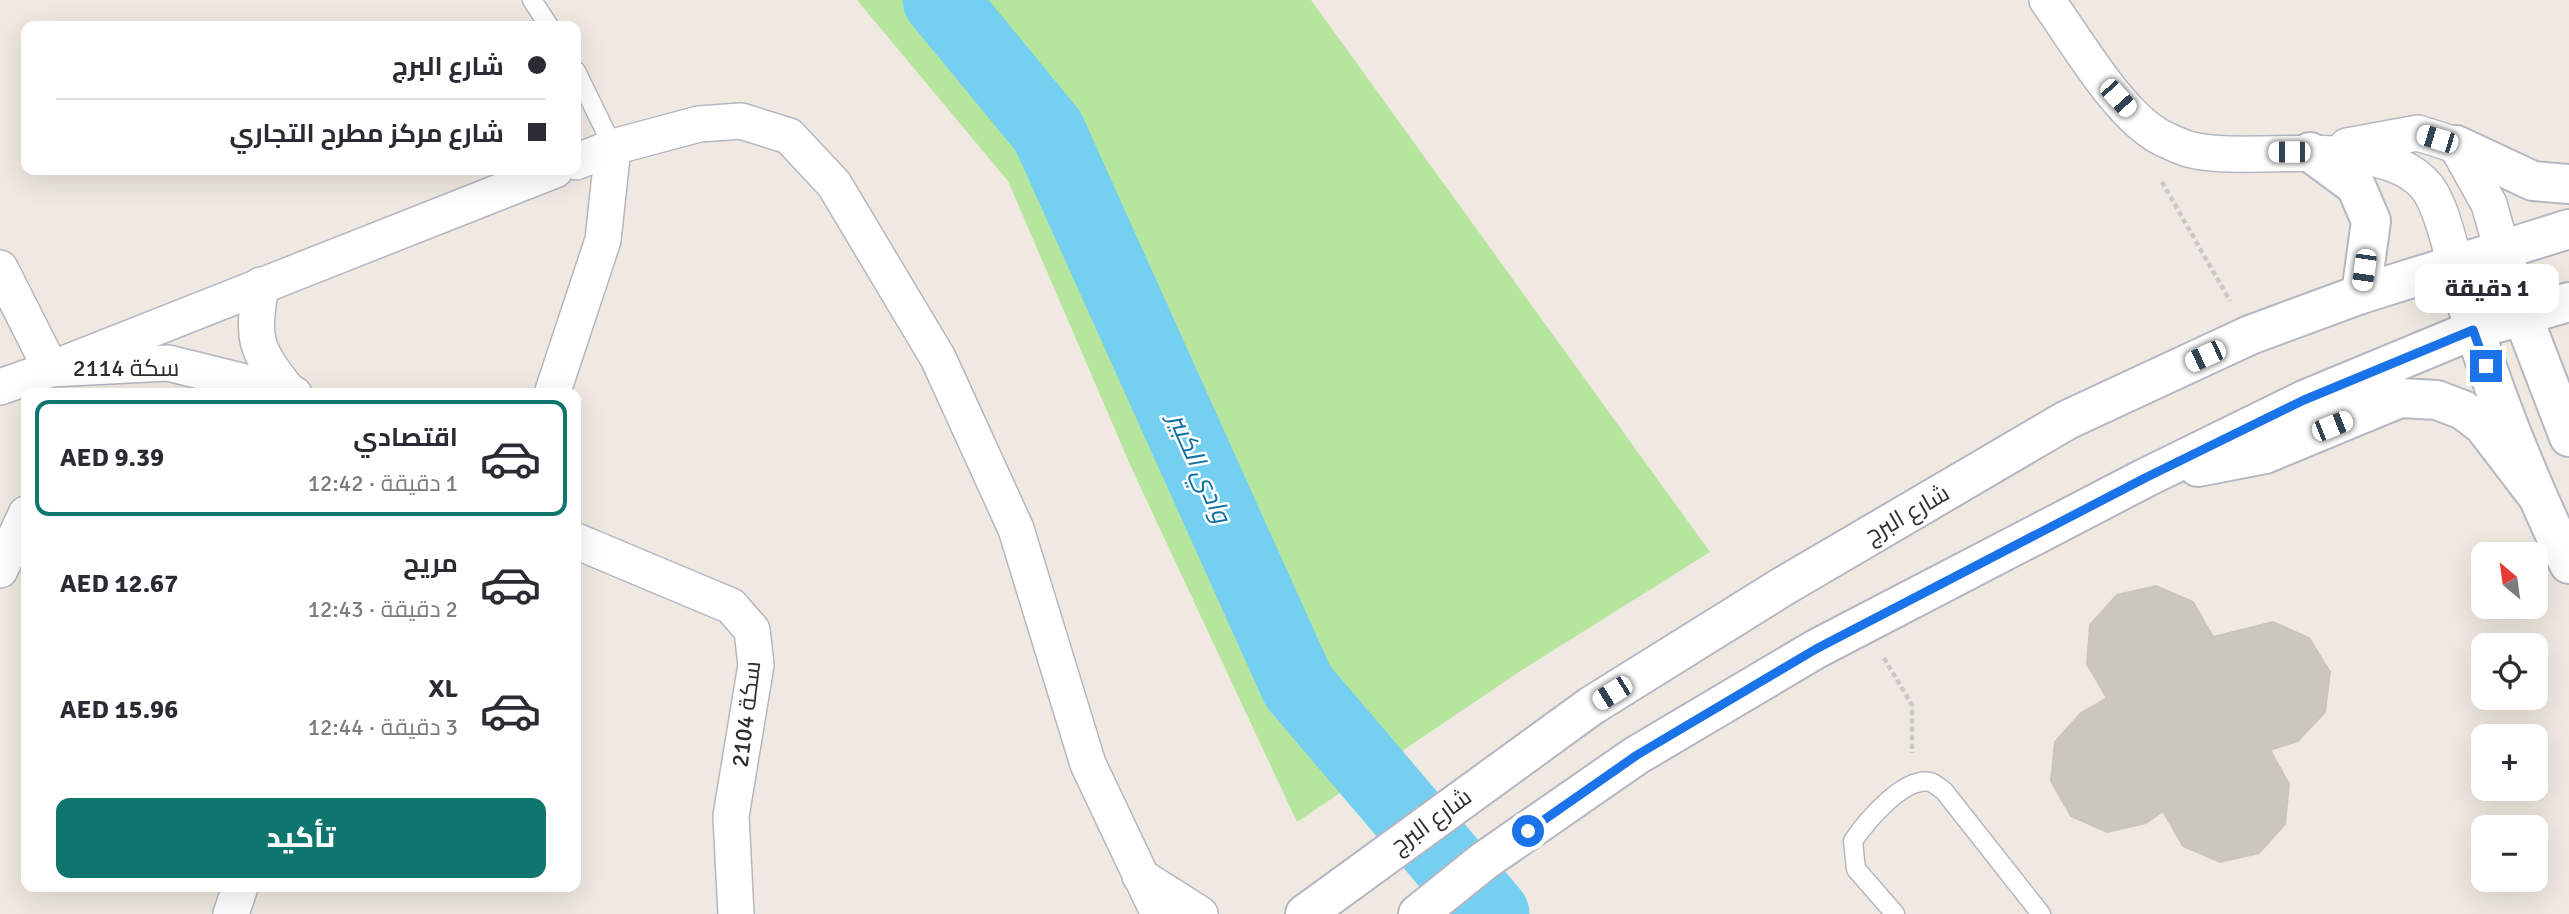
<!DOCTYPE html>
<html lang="ar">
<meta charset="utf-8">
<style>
body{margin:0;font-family:Signika,Cairo,sans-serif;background:#f7f7f7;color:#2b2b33;direction:rtl;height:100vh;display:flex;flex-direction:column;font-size:26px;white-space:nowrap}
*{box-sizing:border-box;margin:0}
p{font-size:23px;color:#7c7c81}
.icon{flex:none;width:38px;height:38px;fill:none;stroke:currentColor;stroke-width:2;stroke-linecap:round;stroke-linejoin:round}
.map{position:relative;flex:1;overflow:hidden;direction:ltr}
.drawer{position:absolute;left:21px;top:388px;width:560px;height:504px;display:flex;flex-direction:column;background:#fff;border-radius:14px;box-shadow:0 7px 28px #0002;direction:rtl}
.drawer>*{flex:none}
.hud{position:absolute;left:21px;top:21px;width:560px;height:154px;border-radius:14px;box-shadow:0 7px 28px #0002;direction:rtl;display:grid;align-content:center;height:154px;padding:0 35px;background:#fff}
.needle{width:46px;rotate:331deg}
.buttons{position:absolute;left:2471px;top:542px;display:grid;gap:14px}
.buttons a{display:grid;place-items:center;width:77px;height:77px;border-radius:14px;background:#fff;box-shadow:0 7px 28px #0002;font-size:35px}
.end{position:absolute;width:32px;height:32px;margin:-16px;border:9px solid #1a73e8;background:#fff;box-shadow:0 0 0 4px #fff}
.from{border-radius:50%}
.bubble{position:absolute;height:49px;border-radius:14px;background:#fff;box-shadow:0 7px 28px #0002;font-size:23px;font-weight:800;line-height:49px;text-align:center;direction:rtl}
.car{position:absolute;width:21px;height:42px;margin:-21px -10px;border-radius:9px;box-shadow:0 0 5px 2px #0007;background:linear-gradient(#fff 24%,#345 0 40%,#fff 0 76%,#345 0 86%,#fff 0)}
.hud b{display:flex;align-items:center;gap:24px;height:66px;font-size:26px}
.hud b+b{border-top:2px solid #e1e1e2}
.hud i{width:18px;height:18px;background:#2b2b33}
ul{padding:12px 0 0;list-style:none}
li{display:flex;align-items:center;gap:21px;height:116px;margin:0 14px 10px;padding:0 21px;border:4px solid transparent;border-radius:14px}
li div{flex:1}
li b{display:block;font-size:26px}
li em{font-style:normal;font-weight:800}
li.current{border-color:#0f766e}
li>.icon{width:63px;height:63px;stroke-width:1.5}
.cta{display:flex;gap:14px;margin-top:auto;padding:14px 35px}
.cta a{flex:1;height:80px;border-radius:14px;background:#0f766e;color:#fff;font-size:28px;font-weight:800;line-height:80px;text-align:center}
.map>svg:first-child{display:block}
.green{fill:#b6e59e}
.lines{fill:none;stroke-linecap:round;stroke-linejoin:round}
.river{stroke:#75cff0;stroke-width:75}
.building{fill:#cbc7bf;stroke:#cbc5ba;stroke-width:2}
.service-casing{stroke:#b4b7c1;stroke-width:21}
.minor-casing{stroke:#b4b7c1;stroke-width:38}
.secondary-casing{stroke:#b4b7c1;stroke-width:42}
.path{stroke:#c9c9c9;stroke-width:4.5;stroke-dasharray:5 3.5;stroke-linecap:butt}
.service{stroke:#fff;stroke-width:18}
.minor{stroke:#fff;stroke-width:35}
.secondary{stroke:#fff;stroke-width:38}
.route{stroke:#1a73e8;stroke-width:9}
.labels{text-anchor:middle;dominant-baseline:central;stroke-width:5;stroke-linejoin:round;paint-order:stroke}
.street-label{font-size:24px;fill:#2e2e2e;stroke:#fff}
.water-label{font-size:26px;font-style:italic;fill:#0d6fa3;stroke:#fff}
</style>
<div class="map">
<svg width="2569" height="914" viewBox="0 0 2569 914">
<rect width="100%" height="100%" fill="#efe9e1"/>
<path class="green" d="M857 0H1311L1710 552 1519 672 1297 822 1132 469 1008 181Z"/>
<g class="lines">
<path class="river" d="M940 0 1048 131 1298 686 1492 914"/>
</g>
<path class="building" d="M2156 586 2193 602 2213 637 2273 622 2309 638 2330 672 2325 712 2298 741 2270 750 2289 784 2285 824 2259 853 2220 862 2183 846 2163 811 2146 823 2107 832 2071 816 2051 781 2055 742 2081 713 2107 698 2087 664 2090 625 2117 595Z"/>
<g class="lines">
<defs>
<g id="service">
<path d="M532 0 549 26"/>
<path d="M576 71 613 147"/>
<path d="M1895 914 1856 869 1853 841C1866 822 1903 777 1930 782 1934 783 1940 788 1944 791L2041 914"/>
</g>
<g id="minor">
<path d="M2047 0C2076 40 2119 116 2162 138 2171 142 2182 148 2192 150 2253 165 2393 130 2431 193 2443 214 2448 240 2455 263"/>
<path d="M2347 146 2418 133 2456 145 2489 204 2502 250"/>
<path d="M576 162 613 147 699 124 741 121 789 136 834 184 938 358 1016 529 1088 764 1159 914"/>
<path d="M0 268 51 369"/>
<path d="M261 285C252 340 254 348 289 392"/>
<path d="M51 369 555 170"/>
<path d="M0 387 51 369 168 363 294 394"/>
<path d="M552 394 603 240 613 147"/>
<path d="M576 541 731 606 752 630 756 665 731 816 736 914"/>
<path d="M0 570 26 514"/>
<path d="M1140 876 1200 914"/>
<path d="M231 914 240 887"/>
</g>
<g id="secondary">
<path d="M2456 145 2533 181 2569 184"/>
<path d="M2310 152 2356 186 2371 221 2361 294"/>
<path d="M2502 250 2523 317 2569 437"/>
<path d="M2455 263C2483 367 2522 467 2569 564"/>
<path d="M2198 467 2265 454 2400 398 2437 400 2463 410 2483 425 2535 493"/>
<path d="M1305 914 1591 706 1782 587 2067 420 2250 335 2361 294 2569 229"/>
<path d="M1418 914 1484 861 1637 755 1816 649 2145 478 2304 400 2473 330 2569 302"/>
</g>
</defs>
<use href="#service" class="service-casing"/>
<use href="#minor" class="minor-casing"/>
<use href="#secondary" class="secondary-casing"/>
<g class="path">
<path d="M2162 182 2230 301"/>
<path d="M1884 658 1912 705V753"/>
</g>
<use href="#service" class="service"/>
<use href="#minor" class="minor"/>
<use href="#secondary" class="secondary"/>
</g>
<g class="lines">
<path class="route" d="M1528 831 1637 755 1816 649 2145 478 2304 400 2473 330 2486 366"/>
</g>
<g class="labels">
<g class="street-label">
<text x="126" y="368">سكة 2114</text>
<text transform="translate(1907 514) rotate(-30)">شارع البرج</text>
<text transform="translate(746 714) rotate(-83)">سكة 2104</text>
<text transform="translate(1431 821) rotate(-36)">شارع البرج</text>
</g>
<g class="water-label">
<text transform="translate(1199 468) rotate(66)">وادي الكبير</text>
</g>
</g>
</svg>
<div class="buttons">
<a><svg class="needle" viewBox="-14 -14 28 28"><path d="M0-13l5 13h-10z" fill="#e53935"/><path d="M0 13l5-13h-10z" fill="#7c7c81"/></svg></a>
<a><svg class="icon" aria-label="locate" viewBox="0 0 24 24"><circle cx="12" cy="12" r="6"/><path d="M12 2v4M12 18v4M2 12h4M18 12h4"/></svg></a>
<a>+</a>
<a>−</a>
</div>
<i class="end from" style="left:1528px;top:831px"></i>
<i class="end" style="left:2486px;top:366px"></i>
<div class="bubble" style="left:2415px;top:264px;width:144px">1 دقيقة</div>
<i class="car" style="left:2118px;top:98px;rotate:138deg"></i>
<i class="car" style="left:2437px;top:139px;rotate:287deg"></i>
<i class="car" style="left:2289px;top:152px;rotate:270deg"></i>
<i class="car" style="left:2364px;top:270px;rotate:188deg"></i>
<i class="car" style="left:2205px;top:356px;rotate:245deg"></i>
<i class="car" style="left:2332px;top:426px;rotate:68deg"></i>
<i class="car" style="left:1612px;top:693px;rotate:238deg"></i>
<div class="hud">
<b><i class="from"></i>شارع البرج</b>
<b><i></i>شارع مركز مطرح التجاري</b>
</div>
<section class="drawer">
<ul>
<li class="current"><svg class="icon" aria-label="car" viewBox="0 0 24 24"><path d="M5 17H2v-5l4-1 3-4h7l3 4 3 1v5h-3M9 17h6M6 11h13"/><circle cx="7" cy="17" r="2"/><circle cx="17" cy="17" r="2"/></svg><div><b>اقتصادي</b><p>1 دقيقة · 12:42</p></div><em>AED 9.39</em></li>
<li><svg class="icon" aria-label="car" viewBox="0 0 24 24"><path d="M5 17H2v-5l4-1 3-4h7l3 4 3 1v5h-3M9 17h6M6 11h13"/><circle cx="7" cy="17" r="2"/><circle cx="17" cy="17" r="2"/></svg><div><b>مريح</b><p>2 دقيقة · 12:43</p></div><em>AED 12.67</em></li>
<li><svg class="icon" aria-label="car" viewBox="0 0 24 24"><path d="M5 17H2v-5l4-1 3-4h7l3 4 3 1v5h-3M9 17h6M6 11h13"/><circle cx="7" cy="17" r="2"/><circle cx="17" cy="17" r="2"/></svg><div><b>XL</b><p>3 دقيقة · 12:44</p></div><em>AED 15.96</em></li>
</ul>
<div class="cta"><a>تأكيد</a></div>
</section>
</div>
